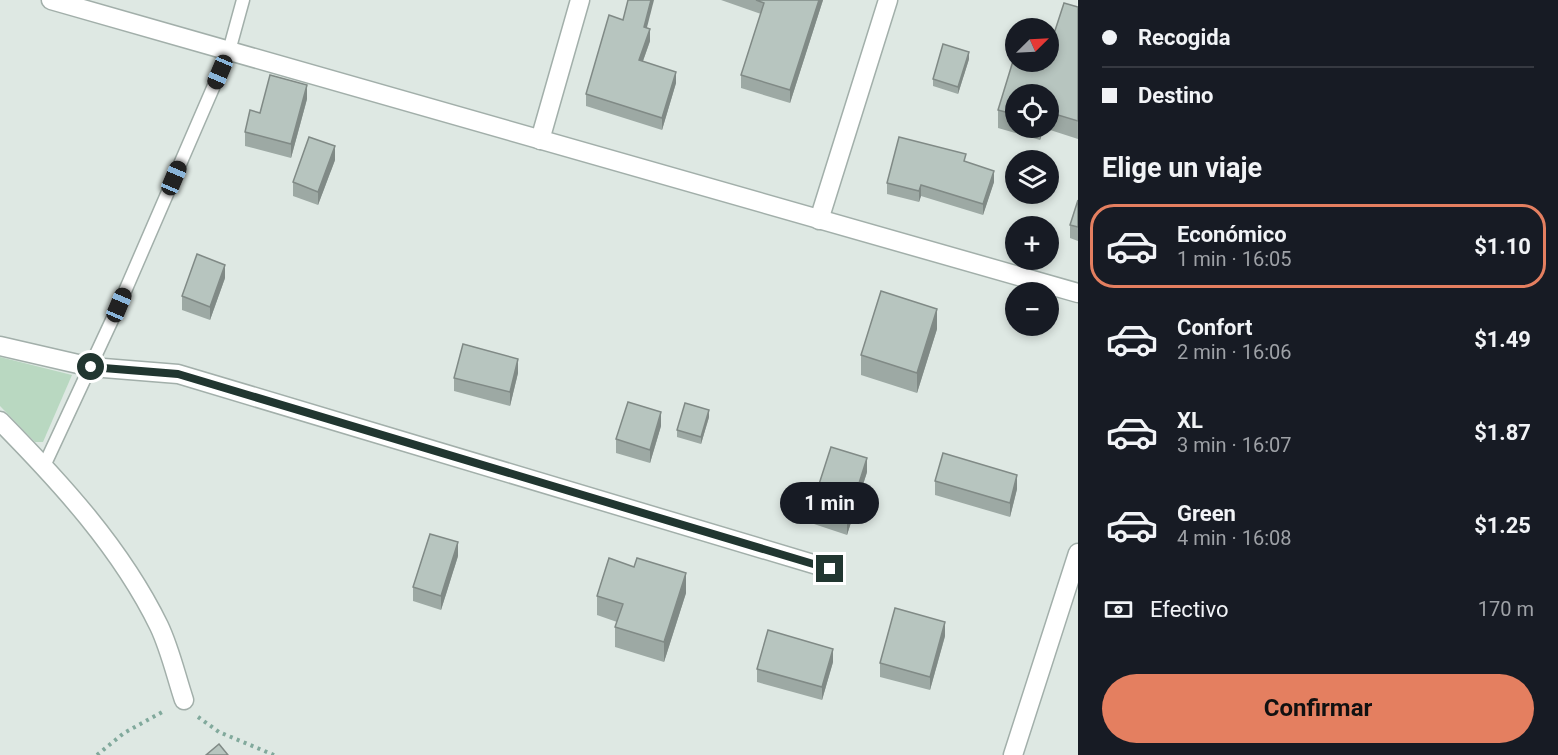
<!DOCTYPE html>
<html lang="es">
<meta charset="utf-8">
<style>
body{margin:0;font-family:Roboto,sans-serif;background:#20242c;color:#f1f3f6;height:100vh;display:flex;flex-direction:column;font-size:22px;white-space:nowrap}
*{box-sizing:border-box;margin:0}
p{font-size:20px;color:#9ea1a6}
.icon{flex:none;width:33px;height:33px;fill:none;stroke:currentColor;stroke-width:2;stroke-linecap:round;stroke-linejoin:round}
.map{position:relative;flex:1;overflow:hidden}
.details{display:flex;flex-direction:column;background:#171b24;width:480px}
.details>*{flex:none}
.hud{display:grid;align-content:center;height:132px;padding:0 24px;background:#171b24}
.needle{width:39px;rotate:66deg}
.tools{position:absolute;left:1005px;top:18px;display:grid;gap:12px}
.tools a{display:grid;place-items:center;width:54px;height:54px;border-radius:50%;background:#171b24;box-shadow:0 3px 9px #0003;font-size:30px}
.end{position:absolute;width:27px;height:27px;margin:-14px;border:8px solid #213630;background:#fff;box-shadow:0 0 0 3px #fff}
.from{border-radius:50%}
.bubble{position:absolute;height:42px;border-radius:21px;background:#171b24;box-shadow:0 3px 9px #0003;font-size:20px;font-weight:700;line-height:42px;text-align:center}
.car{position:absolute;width:18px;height:36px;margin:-18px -9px;border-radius:8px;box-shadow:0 0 4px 2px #0007;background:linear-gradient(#222 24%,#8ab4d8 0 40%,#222 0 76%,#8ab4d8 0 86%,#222 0)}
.hud b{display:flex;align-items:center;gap:21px;height:57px;font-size:22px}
.hud b+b{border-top:2px solid #363941}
.hud i{width:15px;height:15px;background:#f1f3f6}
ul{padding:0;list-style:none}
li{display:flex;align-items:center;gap:18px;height:84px;margin:0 12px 9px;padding:0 12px;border:3px solid transparent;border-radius:24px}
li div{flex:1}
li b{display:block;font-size:22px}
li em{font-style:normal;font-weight:700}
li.selected{border-color:#e47f60}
li>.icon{width:54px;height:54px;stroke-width:1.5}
h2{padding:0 24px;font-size:27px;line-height:72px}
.pay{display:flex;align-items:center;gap:15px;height:66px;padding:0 24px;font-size:22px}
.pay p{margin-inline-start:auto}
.button{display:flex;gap:12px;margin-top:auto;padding:12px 24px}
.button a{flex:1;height:69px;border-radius:36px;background:#e47f60;color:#111;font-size:24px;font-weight:700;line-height:69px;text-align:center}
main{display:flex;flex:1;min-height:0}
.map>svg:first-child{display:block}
.green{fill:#b9d8c1}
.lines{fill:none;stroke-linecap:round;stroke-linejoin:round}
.lane-casing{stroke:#a2afaa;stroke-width:15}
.street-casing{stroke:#a2afaa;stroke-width:21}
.path{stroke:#81a99c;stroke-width:4;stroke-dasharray:3 4.5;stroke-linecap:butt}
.lane{stroke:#fff;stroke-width:12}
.street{stroke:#fff;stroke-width:18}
.wall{fill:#9da9a4;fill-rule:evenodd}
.shaded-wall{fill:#808a86}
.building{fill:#b7c5bf;stroke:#808a86;stroke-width:1.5}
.route{stroke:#213630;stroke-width:8}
</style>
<main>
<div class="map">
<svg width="1078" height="755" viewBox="0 0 1078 755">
<rect width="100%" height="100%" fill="#dee8e3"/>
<path class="green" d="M0 357 72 375 43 442H35L0 406Z"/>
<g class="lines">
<defs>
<path id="lane" d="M44 466 119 305 229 51 243 0"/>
<g id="street">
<path d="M51 0 1078 293"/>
<path d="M540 140 580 0"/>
<path d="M819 220 888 0"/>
<path d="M0 346 91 367 178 374 830 569"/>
<path d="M0 421C60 482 121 548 159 626 170 649 176 676 184 700"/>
<path d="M1013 755 1078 553"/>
</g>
</defs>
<use href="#lane" class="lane-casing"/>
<use href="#street" class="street-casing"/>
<g class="path">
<path d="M198 717 219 732 274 755"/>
<path d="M97 755 124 733 164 711"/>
</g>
<use href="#lane" class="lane"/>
<use href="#street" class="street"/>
</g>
<g class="wall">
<path d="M721 0H823L790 103 741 88V75L761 14Z"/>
<path d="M1078 7V139L1044 128 1040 140 998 128V110L1043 69ZM1016 94H1048V128H1016Z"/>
<path d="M647 28 650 41 643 61 676 83 662 130 586 106V94Z"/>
<path d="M969 59 958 94 933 86V79Z"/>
<path d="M307 99 291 158 245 146V132Z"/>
<path d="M335 160 318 205 293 196V182Z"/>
<path d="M966 162 994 182 983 215 921 196 919 202 887 194V183Z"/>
<path d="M1078 200V241L1070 238V225Z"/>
<path d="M225 278 210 320 182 310V296Z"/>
<path d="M937 329 917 393 861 375V355Z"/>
<path d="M518 373 510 406 454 391V378Z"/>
<path d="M709 417 701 444 677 437V430Z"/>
<path d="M661 426 650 463 616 453V439Z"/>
<path d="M867 472 847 535 811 523V509Z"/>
<path d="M935 481 1017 489 1010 517 935 495Z"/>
<path d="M458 556 441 610 413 601V587Z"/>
<path d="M634 567 686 593 664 662 615 647V627L617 622 597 615V596Z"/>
<path d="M945 636 930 690 880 677V663Z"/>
<path d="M833 662 822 700 757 682V669Z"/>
</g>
<g class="shaded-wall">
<path d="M651 0H654L644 39V27Z"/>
<path d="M819 0H823L790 103V90Z"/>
<path d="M650 29V41L639 72V60Z"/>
<path d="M969 52V59L958 94V87Z"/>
<path d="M676 72V83L662 130V118Z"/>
<path d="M307 85V99L291 158V144Z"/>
<path d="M1040 128H1044L1040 140Z"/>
<path d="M335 146V160L318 205V192Z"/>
<path d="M994 171V182L983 215V204Z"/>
<path d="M921 185V196L919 202V191Z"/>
<path d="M225 265V278L210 320V307Z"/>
<path d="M937 309V329L917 393V373Z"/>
<path d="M518 359V373L510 406V392Z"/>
<path d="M709 410V417L701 444V437Z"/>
<path d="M661 412V426L650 463V450Z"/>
<path d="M867 458V472L847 535V521Z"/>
<path d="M1017 475V489L1010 517V503Z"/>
<path d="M458 542V556L441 610V596Z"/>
<path d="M686 573V593L664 662V642Z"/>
<path d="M945 622V636L930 690V677Z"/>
<path d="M833 649V662L822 700V687Z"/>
</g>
<g class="building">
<path d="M628 0H651L644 27 650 29 639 60 676 72 662 118 586 94 609 15 623 20Z"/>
<path d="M756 0H819L790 90 741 75 764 3Z"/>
<path d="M1064 3 1078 7V121L1048 112V94H1016V115L998 110 1013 61 1043 69 1045 62H1048V52Z"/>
<path d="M943 44 969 52 958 87 933 79Z"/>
<path d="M270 75 307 85 291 144 245 132 250 110 260 113Z"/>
<path d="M309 137 335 146 318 192 293 182Z"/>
<path d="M899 137 966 154 964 161 994 171 983 204 921 185 919 191 887 183Z"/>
<path d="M1078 200V227L1070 225Z"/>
<path d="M197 254 225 265 210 307 182 296Z"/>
<path d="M881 291 937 309 917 373 861 355Z"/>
<path d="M463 344 518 359 510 392 454 378Z"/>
<path d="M628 402 661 412 650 450 616 439Z"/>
<path d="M685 403 709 410 701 437 677 430Z"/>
<path d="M831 447 867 458 847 521 811 509Z"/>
<path d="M943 453 1017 475 1010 503 935 481Z"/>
<path d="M430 534 458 542 441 596 413 587Z"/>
<path d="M609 558 634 567 637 558 686 573 664 642 615 627 623 604 597 596Z"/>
<path d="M895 608 945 622 930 677 880 663Z"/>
<path d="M768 630 833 649 822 687 757 669Z"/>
<path d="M219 744 228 755H206Z"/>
</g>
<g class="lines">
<path class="route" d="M91 367 178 374 830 569"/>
</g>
</svg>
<div class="tools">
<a><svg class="needle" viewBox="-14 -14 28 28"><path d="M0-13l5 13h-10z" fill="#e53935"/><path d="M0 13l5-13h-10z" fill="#9ea1a6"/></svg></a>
<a><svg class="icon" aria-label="locate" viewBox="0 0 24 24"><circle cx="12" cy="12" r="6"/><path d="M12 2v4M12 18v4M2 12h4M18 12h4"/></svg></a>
<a><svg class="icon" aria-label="layers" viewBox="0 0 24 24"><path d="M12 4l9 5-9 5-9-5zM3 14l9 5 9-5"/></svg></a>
<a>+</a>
<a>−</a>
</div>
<i class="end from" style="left:91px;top:367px"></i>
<i class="end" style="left:830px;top:569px"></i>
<div class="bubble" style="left:780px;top:482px;width:99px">1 min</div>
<i class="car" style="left:220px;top:72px;rotate:203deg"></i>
<i class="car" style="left:174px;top:178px;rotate:23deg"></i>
<i class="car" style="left:119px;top:305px;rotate:23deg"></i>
</div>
<section class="details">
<div class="hud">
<b><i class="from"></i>Recogida</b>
<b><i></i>Destino</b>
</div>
<h2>Elige un viaje</h2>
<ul>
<li class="selected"><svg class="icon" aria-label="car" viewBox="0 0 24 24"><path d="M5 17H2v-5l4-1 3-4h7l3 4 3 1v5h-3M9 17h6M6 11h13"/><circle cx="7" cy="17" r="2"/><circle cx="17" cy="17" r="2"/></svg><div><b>Económico</b><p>1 min · 16:05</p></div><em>$1.10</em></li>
<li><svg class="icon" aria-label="car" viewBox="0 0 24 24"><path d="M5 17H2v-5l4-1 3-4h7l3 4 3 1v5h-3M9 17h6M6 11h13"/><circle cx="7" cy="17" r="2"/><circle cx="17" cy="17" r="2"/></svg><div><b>Confort</b><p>2 min · 16:06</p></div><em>$1.49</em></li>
<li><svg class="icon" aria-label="car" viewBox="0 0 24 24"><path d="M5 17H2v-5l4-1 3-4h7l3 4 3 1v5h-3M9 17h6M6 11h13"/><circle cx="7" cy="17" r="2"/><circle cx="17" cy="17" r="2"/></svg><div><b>XL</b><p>3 min · 16:07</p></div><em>$1.87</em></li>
<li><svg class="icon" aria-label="car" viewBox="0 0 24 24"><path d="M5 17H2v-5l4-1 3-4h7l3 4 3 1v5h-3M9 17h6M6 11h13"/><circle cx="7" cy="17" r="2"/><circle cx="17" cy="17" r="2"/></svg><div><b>Green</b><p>4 min · 16:08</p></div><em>$1.25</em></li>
</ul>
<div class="pay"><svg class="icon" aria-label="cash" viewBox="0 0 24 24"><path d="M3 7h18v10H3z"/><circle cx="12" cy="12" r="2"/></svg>Efectivo<p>170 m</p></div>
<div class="button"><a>Confirmar</a></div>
</section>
</main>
